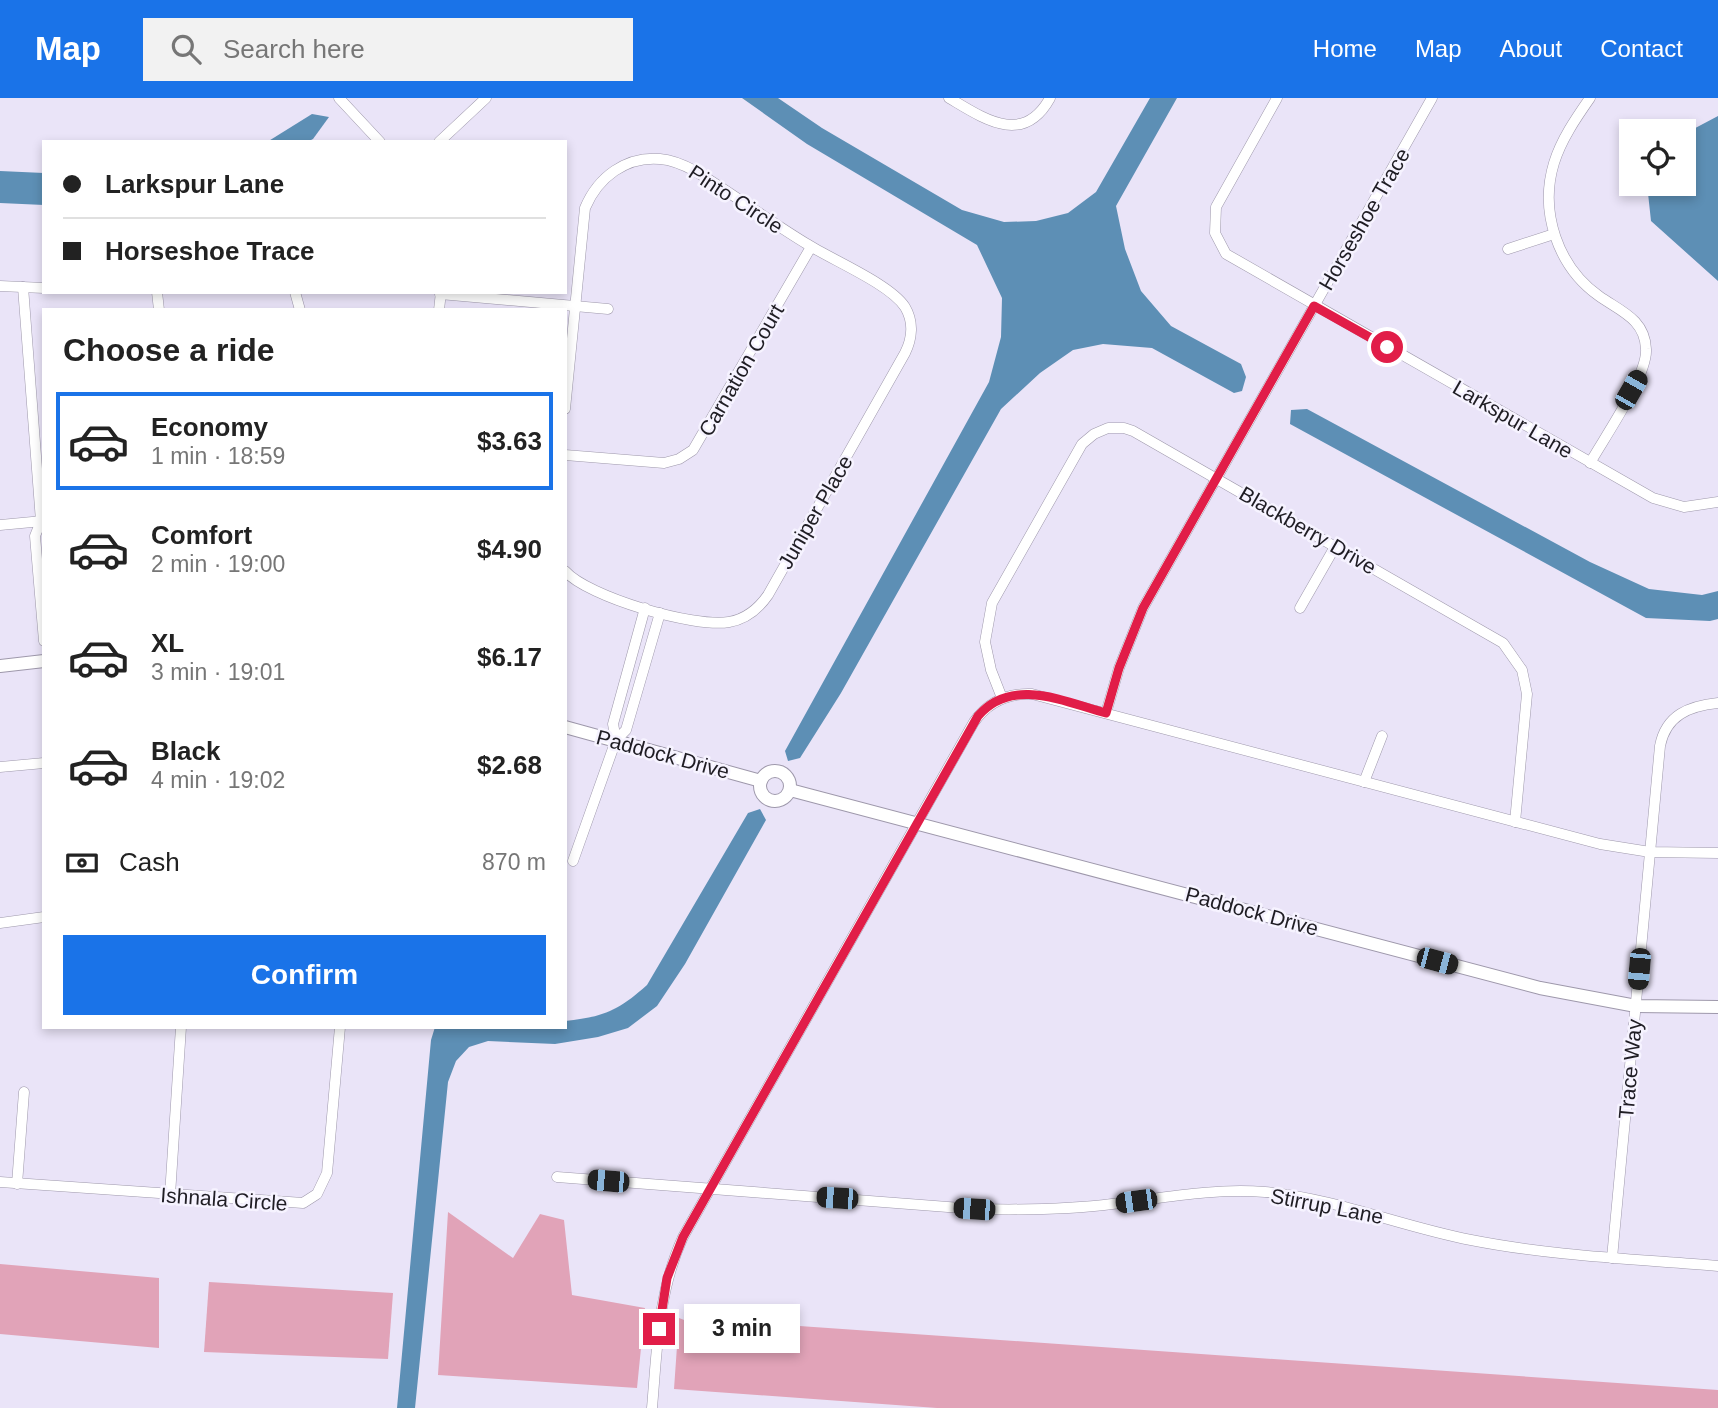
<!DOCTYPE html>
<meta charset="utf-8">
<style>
body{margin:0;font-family:Arial,sans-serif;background:#f2f2f2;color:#222;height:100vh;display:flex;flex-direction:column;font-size:26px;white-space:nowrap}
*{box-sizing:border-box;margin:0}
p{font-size:23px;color:#767676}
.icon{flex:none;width:38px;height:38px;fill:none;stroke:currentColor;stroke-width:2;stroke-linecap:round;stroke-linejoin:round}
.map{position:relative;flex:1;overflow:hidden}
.panel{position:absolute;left:42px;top:210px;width:525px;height:721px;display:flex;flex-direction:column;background:#fff;border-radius:0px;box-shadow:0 4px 10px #0003}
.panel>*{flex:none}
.top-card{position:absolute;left:42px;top:42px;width:525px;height:154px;border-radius:0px;box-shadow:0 4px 10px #0003;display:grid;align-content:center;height:154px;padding:0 21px;background:#fff}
.tools{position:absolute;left:1619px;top:21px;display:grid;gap:14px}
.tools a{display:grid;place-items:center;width:77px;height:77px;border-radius:0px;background:#fff;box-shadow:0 4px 10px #0003;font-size:35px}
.end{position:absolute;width:32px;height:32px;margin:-16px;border:9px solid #e11d48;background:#fff;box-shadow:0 0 0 4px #fff}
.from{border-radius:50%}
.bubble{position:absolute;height:49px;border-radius:0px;background:#fff;box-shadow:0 4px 10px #0003;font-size:23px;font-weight:600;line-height:49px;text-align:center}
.car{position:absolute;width:21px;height:42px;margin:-21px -10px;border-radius:9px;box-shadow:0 0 5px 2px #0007;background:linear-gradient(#222 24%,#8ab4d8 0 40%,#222 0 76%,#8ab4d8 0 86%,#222 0)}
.top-card b{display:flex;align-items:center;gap:24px;height:66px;font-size:26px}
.top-card b+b{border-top:2px solid #e0e0e0}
.top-card i{width:18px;height:18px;background:#222}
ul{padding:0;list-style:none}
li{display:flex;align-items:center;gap:21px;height:98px;margin:0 14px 10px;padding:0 7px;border:4px solid transparent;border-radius:0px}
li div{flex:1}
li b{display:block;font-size:26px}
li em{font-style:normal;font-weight:600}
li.current{border-color:#1a73e8}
li>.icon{width:63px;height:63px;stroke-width:1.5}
h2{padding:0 21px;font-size:32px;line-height:84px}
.pay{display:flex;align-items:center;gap:18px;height:77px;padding:0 21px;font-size:26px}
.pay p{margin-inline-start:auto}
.action{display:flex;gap:14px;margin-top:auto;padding:14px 21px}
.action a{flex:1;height:80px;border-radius:0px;background:#1a73e8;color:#fff;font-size:28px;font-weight:600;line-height:80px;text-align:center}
header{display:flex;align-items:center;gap:42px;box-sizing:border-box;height:98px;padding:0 35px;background:#1a73e8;color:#fff}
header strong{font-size:33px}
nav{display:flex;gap:38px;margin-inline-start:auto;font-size:24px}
.search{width:490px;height:63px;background:#f2f2f2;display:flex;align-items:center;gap:18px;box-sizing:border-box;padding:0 24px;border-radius:0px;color:#767676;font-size:26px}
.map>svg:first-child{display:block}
.forest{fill:#e1a3b8}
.water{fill:#5d8fb5}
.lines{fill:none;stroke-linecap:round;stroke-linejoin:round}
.minor-casing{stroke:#9e98ab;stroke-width:11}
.tertiary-casing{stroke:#9e98ab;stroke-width:14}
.minor{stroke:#fff;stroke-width:10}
.tertiary{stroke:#fff;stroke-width:12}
.route{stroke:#e11d48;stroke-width:9}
.labels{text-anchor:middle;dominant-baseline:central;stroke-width:5;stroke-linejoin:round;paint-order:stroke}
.street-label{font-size:21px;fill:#1f1d24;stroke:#f6f3ff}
</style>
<header>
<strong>Map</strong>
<div class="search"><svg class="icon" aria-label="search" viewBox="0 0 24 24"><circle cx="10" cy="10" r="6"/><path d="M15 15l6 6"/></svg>Search here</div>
<nav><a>Home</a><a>Map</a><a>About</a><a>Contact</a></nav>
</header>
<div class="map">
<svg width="1718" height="1310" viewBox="0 0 1718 1310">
<rect width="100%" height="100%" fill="#eae4f8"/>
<g class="forest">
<path d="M448 1114 513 1160 540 1116 564 1122 572 1197 645 1210 637 1290 438 1277Z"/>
<path d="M0 1166 159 1180V1250L0 1236Z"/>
<path d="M209 1184 393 1195 388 1261 204 1254Z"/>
<path d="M679 1220 736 1242 785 1227 1718 1292V1310H937L674 1291Z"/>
</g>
<g class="water">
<path d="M742 0H778L822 30 962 112 1004 124 1036 123 1068 115 1096 94 1150 0H1177L1116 108 1125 151 1141 193 1171 228 1241 266 1246 279 1242 293 1234 295 1152 250 1103 246 1073 252 1040 275 1001 311 841 595 800 660 788 663 785 653 989 284 1001 239 1002 200 977 147 807 46Z"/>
<path d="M312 16 329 19 313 41 307 44H267Z"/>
<path d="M1718 18V183L1651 123 1647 86H1684V36Z"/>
<path d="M0 73 44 75V107L0 105Z"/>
<path d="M1307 311 1590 464 1649 491 1702 497 1718 493V521L1710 523 1646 520 1290 326 1291 312Z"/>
<path d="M760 711 766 722 685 866 657 908 628 930 598 939 555 946 488 943 469 949 456 963 448 984 415 1310H397L431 942 435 929H565V923C603 919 618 913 647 887L748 715Z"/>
</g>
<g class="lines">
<defs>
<g id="minor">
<path d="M339 0 380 44"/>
<path d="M949 0C983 20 1023 49 1050 0"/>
<path d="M1277 0 1216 109 1215 135 1226 156 1653 400 1684 409 1718 404"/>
<path d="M1590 0C1576 20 1561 42 1554 65 1539 114 1558 169 1599 198 1620 213 1645 221 1646 251 1648 277 1604 340 1590 365"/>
<path d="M439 44 486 0"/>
<path d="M1508 151 1554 136"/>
<path d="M0 188 44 190"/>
<path d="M23 189 41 423 44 430"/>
<path d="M157 194 159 212"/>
<path d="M295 194 300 212"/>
<path d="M440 196 608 211"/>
<path d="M439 212 441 194"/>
<path d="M565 311 585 110C598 79 626 58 660 61 673 62 684 67 695 73 733 96 769 123 807 146 832 162 890 186 905 209 914 224 912 241 905 255L768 497C759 510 746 521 729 524 694 530 588 499 565 473"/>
<path d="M565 357 664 365 679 361 693 352 811 149"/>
<path d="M41 423 35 438 44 543"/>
<path d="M0 427 43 423"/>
<path d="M1300 510 1336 447"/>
<path d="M1002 600 991 572 985 544 992 505 1082 346 1094 336 1108 330H1124L1133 333 1503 545 1522 572 1527 596 1515 724"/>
<path d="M1106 615 1119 570 1143 510 1432 0"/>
<path d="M616 642 613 626 645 510"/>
<path d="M0 669 44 665"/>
<path d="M1364 684 1382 638"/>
<path d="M573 763 616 642 626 632 660 515"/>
<path d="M0 825 44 819"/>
<path d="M557 1079 974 1111C1020 1112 1066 1112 1112 1106 1163 1100 1213 1090 1265 1094 1338 1101 1399 1128 1471 1142 1552 1158 1635 1161 1718 1168"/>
<path d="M0 1084 303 1105 317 1096 327 1075 340 929"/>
<path d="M17 1086 24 994"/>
<path d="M170 1097 181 929"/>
<path d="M1612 1160 1660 648C1666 617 1689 608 1718 605"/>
<path d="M652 1310C657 1252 658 1193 683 1139L974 624C988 604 1007 595 1032 596L1600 746 1650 754 1718 755"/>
</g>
<g id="tertiary">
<path d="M0 568 44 563"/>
<path d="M565 629 761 683"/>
<circle cx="775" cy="688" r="15"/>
<path d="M790 692 1540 890 1636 908 1718 909"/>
</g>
</defs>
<use href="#minor" class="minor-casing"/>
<use href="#tertiary" class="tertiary-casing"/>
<use href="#minor" class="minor"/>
<use href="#tertiary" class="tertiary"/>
</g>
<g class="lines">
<path class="route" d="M659 1231 667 1180 683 1139 978 618C1012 578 1065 604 1106 615L1119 570 1143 510 1314 208 1387 249"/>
</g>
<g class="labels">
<g class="street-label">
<text transform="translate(736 101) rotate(33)">Pinto Circle</text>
<text transform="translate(1364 121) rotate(-60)">Horseshoe Trace</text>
<text transform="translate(741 272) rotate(-60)">Carnation Court</text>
<text transform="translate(1513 321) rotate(30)">Larkspur Lane</text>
<text transform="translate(815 414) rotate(-60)">Juniper Place</text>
<text transform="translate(1308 432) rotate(30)">Blackberry Drive</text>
<text transform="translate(663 656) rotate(15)">Paddock Drive</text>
<text transform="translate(1252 813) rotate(15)">Paddock Drive</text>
<text transform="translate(1630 971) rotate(-85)">Trace Way</text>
<text transform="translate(224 1101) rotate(4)">Ishnala Circle</text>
<text transform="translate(1327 1108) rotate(11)">Stirrup Lane</text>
</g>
</g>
</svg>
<div class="tools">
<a><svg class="icon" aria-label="locate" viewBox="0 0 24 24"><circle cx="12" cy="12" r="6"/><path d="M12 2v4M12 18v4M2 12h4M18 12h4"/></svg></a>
</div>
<i class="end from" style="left:1387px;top:249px"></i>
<i class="end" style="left:659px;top:1231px"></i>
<div class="bubble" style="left:684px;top:1206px;width:116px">3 min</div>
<i class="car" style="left:1631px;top:292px;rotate:30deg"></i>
<i class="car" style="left:1437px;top:863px;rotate:105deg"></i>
<i class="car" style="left:1639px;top:871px;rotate:185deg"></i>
<i class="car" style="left:608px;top:1083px;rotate:275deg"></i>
<i class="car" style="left:837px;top:1100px;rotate:274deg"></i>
<i class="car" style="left:1136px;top:1103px;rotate:262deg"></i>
<i class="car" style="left:974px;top:1111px;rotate:274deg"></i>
<div class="top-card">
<b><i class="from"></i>Larkspur Lane</b>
<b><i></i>Horseshoe Trace</b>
</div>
<section class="panel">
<h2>Choose a ride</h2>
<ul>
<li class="current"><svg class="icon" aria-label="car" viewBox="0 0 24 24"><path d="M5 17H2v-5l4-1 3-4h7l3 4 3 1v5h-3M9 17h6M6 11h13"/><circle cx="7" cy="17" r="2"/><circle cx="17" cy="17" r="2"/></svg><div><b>Economy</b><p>1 min · 18:59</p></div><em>$3.63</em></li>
<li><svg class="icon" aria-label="car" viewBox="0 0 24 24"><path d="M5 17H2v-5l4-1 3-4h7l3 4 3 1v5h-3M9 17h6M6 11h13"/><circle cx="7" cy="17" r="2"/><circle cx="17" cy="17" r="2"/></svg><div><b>Comfort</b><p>2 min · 19:00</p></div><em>$4.90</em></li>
<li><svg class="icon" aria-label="car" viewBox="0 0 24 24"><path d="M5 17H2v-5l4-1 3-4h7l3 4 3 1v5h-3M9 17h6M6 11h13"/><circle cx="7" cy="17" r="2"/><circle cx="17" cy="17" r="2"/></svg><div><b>XL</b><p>3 min · 19:01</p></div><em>$6.17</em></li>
<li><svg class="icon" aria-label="car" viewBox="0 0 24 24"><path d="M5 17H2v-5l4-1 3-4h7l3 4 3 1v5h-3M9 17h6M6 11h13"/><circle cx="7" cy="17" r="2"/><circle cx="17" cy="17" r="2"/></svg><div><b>Black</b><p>4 min · 19:02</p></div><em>$2.68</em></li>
</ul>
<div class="pay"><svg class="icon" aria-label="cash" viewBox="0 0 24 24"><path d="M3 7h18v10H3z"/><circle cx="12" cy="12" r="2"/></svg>Cash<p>870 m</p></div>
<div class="action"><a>Confirm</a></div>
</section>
</div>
